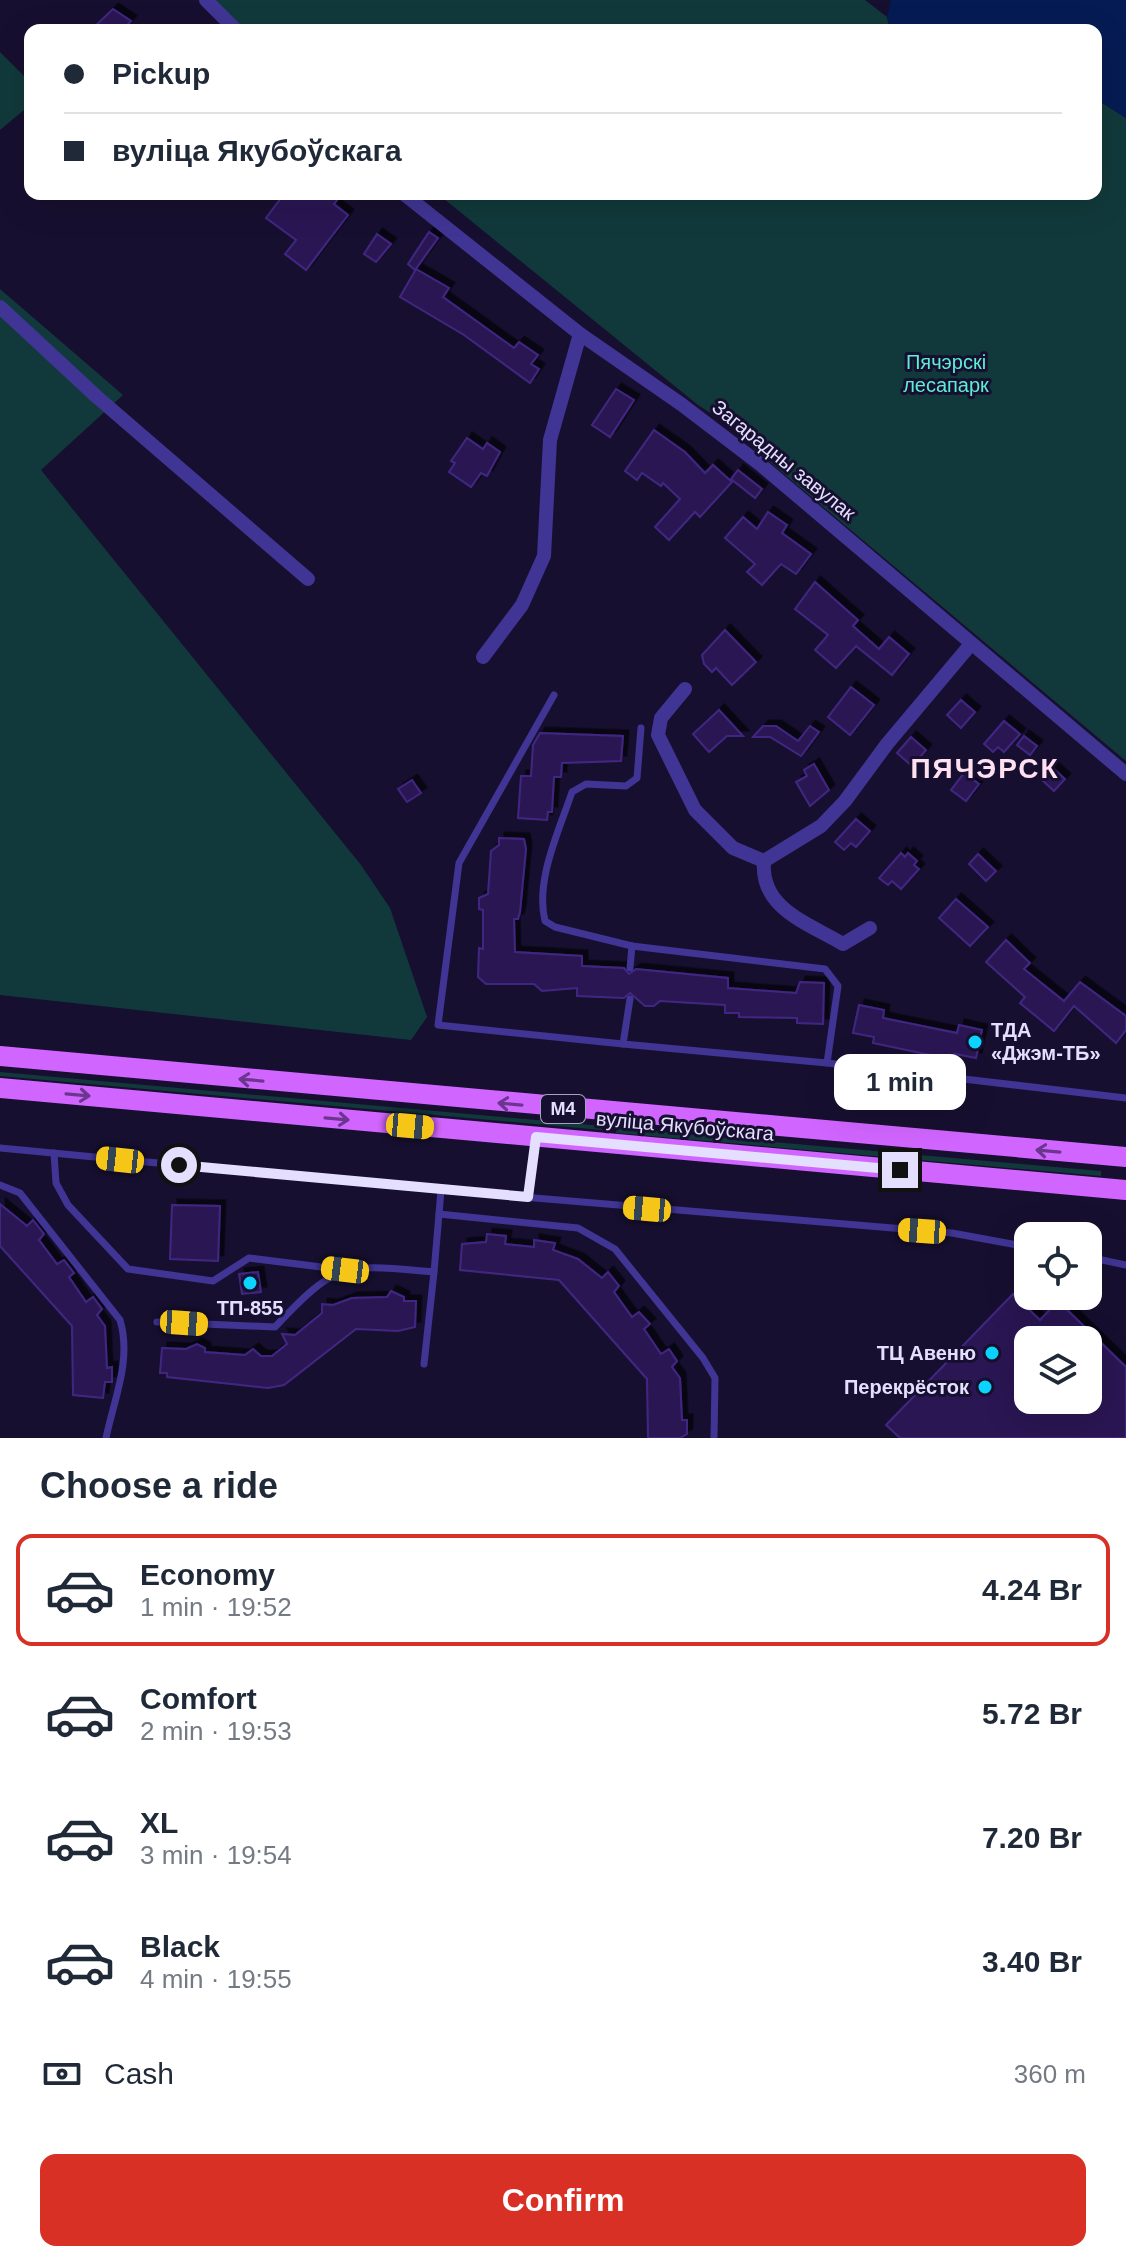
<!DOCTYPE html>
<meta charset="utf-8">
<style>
body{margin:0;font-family:Arial,sans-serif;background:#f6f6f7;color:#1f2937;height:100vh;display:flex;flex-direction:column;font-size:30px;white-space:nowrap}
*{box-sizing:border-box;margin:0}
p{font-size:26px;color:#747a83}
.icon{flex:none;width:44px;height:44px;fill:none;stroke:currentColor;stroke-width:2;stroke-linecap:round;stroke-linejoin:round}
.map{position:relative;height:1438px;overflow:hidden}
.drawer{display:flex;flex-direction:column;background:#fff;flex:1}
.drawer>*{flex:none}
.guide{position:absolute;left:24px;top:24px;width:1078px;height:176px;border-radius:16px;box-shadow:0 8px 32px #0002;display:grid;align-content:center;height:176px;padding:0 40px;background:#fff}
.fabs{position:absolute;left:1014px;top:1222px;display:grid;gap:16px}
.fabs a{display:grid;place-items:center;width:88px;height:88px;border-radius:16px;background:#fff;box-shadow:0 8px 32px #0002;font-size:40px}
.end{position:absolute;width:36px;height:36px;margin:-18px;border:10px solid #e4deff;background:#111;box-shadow:0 0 0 4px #111}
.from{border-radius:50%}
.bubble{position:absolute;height:56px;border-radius:16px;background:#fff;box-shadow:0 8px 32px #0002;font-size:26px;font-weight:700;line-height:56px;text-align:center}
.car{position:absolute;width:24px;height:48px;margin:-24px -12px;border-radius:10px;box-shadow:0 0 6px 2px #0007;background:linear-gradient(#f5c518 24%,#345 0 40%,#f5c518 0 76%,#345 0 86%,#f5c518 0)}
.guide b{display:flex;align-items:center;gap:28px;height:76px;font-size:30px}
.guide b+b{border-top:2px solid #e0e1e3}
.guide i{width:20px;height:20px;background:#1f2937}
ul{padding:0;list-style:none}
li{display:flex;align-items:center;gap:24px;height:112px;margin:0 16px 12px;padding:0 24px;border:4px solid transparent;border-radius:16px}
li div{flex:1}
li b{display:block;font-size:30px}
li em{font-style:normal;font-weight:700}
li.current{border-color:#d93025}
li>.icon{width:72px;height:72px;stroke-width:1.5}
h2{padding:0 40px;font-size:36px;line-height:96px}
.pay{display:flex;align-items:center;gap:20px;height:88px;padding:0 40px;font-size:30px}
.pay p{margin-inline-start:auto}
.button{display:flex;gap:16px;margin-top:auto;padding:16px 40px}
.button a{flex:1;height:92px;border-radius:16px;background:#d93025;color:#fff;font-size:32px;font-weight:700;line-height:92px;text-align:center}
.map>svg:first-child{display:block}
.green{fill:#11393b}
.water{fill:#051b53}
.building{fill:#291953;stroke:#412882;stroke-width:2;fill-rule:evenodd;filter:url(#shadow)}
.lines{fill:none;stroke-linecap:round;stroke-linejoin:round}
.lane{stroke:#403594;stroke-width:7}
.street{stroke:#403594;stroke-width:14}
.primary{stroke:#d165ff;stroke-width:20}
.oneway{stroke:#6b368d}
.route{stroke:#e4deff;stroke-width:10}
.poi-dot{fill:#0ad4ff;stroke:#170f30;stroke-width:3}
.labels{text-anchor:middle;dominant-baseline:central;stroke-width:6;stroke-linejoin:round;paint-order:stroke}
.shield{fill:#170f30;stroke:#a6a0c1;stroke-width:2}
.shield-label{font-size:18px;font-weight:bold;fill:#e4deff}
.park-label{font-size:20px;fill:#5beed4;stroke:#170f30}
.street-label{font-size:20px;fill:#e4deff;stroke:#170f30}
.poi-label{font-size:20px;font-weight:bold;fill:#e4deff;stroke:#170f30;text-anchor:end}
.district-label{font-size:28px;font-weight:bold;letter-spacing:2px;fill:#ffe0f1;stroke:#170f30}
</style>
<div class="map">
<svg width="1126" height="1438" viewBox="0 0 1126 1438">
<defs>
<filter id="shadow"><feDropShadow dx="5.5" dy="-5.5" stdDeviation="0" flood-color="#0009"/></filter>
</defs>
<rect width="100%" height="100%" fill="#170f30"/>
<g class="green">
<path d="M200 0H865L887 17 890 30H237Z"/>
<path d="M0 52 30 82V105L0 130Z"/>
<path d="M1096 99 1126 118V761L753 448 757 433 743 418 728 424 698 405 438 194H1096Z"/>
<path d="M0 289 123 395 41 470 361 865 390 908 427 1017 411 1040 0 995Z"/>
<path d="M0 1072 602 1126V1130L0 1076Z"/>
<path d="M617 1128 1101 1171V1176L616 1133Z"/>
</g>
<path class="water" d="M891 0H1126V118L1096 99V30H890L887 17Z"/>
<g class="building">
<path d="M113 9 131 21 123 30H91Z"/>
<path d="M284 194H331L338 199 334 204 348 215 306 270 285 254 296 240 266 218Z"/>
<path d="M429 232 438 238 415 270 408 264Z"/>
<path d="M377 234 391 244 376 262 364 254Z"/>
<path d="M416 269 449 288 443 297 514 348 519 342 538 355 531 364 539 369 530 383 464 335 400 297Z"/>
<path d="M616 389 634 400 610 437 592 425Z"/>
<path d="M654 430 685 452 705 473 713 465 732 482 700 517 695 512 669 540 655 527 680 499 663 483 661 486 642 473 637 480 625 471Z"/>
<path d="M467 438 483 449 487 443 500 452 487 476 481 473 471 487 449 472 455 463 451 461Z"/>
<path d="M738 470 762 489 755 498 731 479Z"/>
<path d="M768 512 787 525 782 533 811 554 796 574 781 564 762 585 747 572 755 564 725 538 743 517 757 529Z"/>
<path d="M815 582 858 620 853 626 879 649 889 637 909 654 892 675 856 646 836 668 815 650 828 635 795 609Z"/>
<path d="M725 630 756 662 732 685 716 668 712 672 704 664 702 655Z"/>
<path d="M851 687 874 705 850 735 828 717Z"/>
<path d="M961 700 975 712 961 728 947 715Z"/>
<path d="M719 710 743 736H727L709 752 693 734Z"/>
<path d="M1004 721 1020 734 1004 752 998 747 993 752 984 744Z"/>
<path d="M763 726H776L798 741 810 726 819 732 801 756 770 737H753Z"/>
<path d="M540 733 623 736 621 761 562 763 561 777H554L552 812H548L547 820 518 818 521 776H531L533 745Z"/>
<path d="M1024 736 1037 746 1030 755 1017 745Z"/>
<path d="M911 737 926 750 912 766 897 753Z"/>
<path d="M814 764 829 790 810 806 796 782 807 776 804 770Z"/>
<path d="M1053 768 1065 779 1054 791 1042 780Z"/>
<path d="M964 773 979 784 966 801 951 790Z"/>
<path d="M412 780 421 793 407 802 398 789Z"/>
<path d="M856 819 870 831 856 847 851 843 844 850 835 842Z"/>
<path d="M499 838 524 839 526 849 520 912 518 919H514L515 952 582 956V966L624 968 629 974 636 969 728 978V988L796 993 800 982 824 983 823 1024 797 1023V1018L739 1017V1013H725V1005L660 1001 654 1006H645L630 993 624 998 577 996V988L542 991 534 984H486L478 977 479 948 483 949V910L479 909V898L488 894 491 851 499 845Z"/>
<path d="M901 853 905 857 908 853 917 861 914 865 919 869 901 889 892 881 888 885 879 878Z"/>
<path d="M978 854 996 871 986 881 969 864Z"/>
<path d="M956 899 988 927 970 946 939 918Z"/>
<path d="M1006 940 1030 963 1024 969 1064 1001 1080 982 1126 1016V1030L1116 1043 1074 1006 1054 1031 1020 1003 1025 997 986 962Z"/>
<path d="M859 1005 884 1010 883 1018 957 1033 959 1025 982 1030 976 1058 955 1054 954 1060 873 1043 874 1037 853 1033Z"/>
<path d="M0 1204 27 1226 33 1220 44 1234 39 1240 57 1264 64 1260 74 1273 69 1277 86 1302 93 1297 102 1309 97 1315 105 1326 107 1368 112 1367V1382H105L103 1398 73 1395 72 1326 0 1246Z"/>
<path d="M172 1205 220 1206 218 1261 170 1259Z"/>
<path d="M487 1234 506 1236 505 1244 534 1247V1240L555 1243 553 1250 578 1259 602 1278 608 1272 619 1286 614 1292 632 1317 639 1312 650 1324 644 1329 661 1354 669 1349 677 1361 672 1367 680 1378 682 1420H687V1434L680 1438H648L647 1379 559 1280 460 1270 462 1244 486 1242Z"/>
<path d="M258 1272 261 1292 242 1294 239 1274Z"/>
<path d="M391 1291 404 1297V1301H416L415 1327 398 1331 356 1329 284 1385 268 1388 222 1383 167 1377V1373H160L162 1348 186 1349 197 1344 205 1348V1352L245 1355 253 1349 261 1356H272L287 1344 282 1334 295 1335 322 1313V1304L333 1305 352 1298 387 1297Z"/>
<path d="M1013 1294 1040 1320 1058 1301 1126 1367V1438H900L886 1425ZM1028 1340H1088V1400H1028Z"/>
</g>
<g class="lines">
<g class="lane">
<path d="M554 695 459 863 438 1025 623 1044"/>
<path d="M641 728 637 778 626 786 586 784 572 792C559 831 535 880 545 921L555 927 632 946 825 969 838 986 827 1063"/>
<path d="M630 968 632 946"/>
<path d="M630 999 623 1044 827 1063 1126 1098"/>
<path d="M0 1148 441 1190 439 1214 578 1228 615 1249 703 1358 715 1378 714 1438"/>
<path d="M54 1153 56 1183 68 1205 128 1269 213 1281 249 1258 345 1270"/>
<path d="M0 1185 20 1193 120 1320C132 1360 114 1399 106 1438"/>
<path d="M441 1190 952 1233 1028 1247"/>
<path d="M528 1197 535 1139"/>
<path d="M1088 1257 1126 1265"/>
<path d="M157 1322 275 1327C338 1260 344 1264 434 1272L439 1214"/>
<path d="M424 1364 434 1272"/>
</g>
<g class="street">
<path d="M206 0 236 30"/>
<path d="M404 194 580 334 681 404 761 465 1126 774"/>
<path d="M0 307 97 397 308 579"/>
<path d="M483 657 522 605 544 556 550 440 580 334"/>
<path d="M685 689 661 718 658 735 695 810 733 848 764 861"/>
<path d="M870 928 843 944C808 923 760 909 764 861L821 826 845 801 887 744 971 644"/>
</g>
<g class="primary">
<path d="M0 1056 1126 1157"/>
<path d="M0 1088 1126 1190"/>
</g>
</g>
<defs><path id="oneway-shaft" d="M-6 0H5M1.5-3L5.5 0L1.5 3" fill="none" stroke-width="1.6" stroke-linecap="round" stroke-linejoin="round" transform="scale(2)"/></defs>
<g class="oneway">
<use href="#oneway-shaft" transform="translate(251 1080) rotate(-175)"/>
<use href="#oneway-shaft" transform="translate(78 1095) rotate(5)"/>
<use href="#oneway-shaft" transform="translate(510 1104) rotate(-175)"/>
<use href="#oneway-shaft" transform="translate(337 1119) rotate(5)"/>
<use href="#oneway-shaft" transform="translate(1048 1151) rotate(-175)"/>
</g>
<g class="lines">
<path class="route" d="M179 1165 528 1197 536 1137 900 1170"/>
</g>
<g class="poi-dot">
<circle cx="975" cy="1042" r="8"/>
<circle cx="250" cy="1283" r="8"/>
<circle cx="992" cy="1353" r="8"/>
<circle cx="985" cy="1387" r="8"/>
</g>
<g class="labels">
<rect class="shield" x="541" y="1095" width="44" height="28" rx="6"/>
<g class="shield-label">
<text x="563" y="1109">М4</text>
</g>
<g class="park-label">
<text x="946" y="362">Пячэрскі<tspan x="946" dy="23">лесапарк</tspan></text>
</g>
<g class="street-label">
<text transform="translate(784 460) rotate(39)">Загарадны завулак</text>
<text transform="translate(685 1126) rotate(5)">вуліца Якубоўскага</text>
</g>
<g class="poi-label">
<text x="991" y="1030" text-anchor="start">ТДА<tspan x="991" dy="23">«Джэм-ТБ»</tspan></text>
<text x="250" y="1308" text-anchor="middle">ТП-855</text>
<text x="976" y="1353">ТЦ Авеню</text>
<text x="969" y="1387">Перекрёсток</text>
</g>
<g class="district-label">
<text x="985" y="768">ПЯЧЭРСК</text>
</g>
</g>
</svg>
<div class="fabs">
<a><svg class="icon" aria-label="locate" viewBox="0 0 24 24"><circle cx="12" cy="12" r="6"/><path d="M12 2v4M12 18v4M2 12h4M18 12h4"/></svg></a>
<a><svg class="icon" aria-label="layers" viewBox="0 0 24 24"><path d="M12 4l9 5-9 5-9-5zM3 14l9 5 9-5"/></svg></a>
</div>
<i class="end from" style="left:179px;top:1165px"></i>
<i class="end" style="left:900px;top:1170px"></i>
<div class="bubble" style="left:834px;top:1054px;width:132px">1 min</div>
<i class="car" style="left:410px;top:1126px;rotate:95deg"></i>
<i class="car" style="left:120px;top:1160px;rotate:276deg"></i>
<i class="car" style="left:647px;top:1209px;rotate:275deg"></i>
<i class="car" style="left:922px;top:1231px;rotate:274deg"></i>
<i class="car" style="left:345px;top:1270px;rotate:277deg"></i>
<i class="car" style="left:184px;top:1323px;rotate:94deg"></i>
<div class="guide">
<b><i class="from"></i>Pickup</b>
<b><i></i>вуліца Якубоўскага</b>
</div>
</div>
<section class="drawer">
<h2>Choose a ride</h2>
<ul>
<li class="current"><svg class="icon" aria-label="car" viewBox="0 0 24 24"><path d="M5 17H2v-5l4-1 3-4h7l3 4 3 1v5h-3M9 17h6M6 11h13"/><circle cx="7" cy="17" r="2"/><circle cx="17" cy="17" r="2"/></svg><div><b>Economy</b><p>1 min · 19:52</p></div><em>4.24 Br</em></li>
<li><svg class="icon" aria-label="car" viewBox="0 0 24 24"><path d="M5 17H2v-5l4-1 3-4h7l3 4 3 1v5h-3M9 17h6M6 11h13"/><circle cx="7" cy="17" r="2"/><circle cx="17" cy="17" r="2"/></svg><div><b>Comfort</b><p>2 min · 19:53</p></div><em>5.72 Br</em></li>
<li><svg class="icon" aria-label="car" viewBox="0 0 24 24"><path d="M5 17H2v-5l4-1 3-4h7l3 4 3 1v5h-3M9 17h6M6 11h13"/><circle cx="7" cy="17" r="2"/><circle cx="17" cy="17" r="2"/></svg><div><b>XL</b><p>3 min · 19:54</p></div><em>7.20 Br</em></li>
<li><svg class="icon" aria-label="car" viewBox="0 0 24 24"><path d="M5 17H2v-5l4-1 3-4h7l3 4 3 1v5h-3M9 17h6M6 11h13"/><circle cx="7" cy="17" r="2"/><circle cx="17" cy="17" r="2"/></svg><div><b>Black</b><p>4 min · 19:55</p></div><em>3.40 Br</em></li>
</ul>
<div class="pay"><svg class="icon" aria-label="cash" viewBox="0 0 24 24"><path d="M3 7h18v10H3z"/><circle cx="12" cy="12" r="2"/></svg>Cash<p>360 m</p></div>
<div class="button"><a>Confirm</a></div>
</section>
